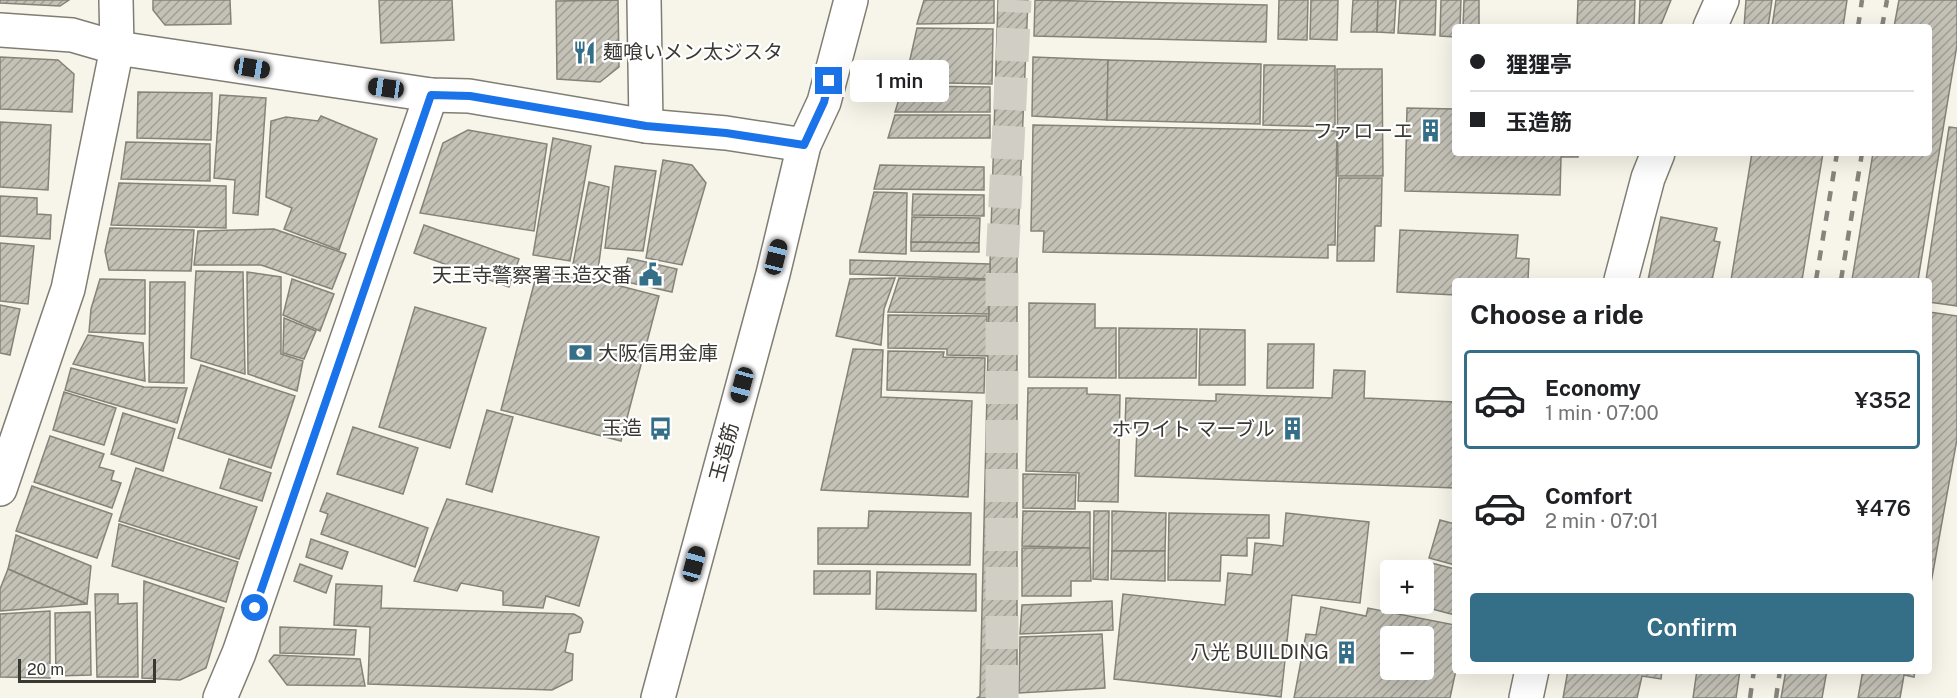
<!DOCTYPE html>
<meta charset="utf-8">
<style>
body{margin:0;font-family:"Public Sans","Noto Sans JP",sans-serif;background:#f6f6f6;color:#202124;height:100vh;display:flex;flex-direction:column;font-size:22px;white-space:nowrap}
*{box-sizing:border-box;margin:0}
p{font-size:20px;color:#757577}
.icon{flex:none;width:33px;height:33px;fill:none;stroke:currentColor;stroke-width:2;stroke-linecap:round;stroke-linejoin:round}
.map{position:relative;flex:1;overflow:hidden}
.details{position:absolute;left:1452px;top:278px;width:480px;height:396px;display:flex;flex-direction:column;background:#fff;border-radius:6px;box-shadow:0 6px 24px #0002}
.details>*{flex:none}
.hud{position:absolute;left:1452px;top:24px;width:480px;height:132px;border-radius:6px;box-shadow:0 6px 24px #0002;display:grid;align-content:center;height:132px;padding:0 18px;background:#fff}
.buttons{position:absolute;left:1380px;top:560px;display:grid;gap:12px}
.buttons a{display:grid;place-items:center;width:54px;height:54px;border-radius:6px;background:#fff;box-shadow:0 6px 24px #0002;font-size:30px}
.scale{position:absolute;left:18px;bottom:15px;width:138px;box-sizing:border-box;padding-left:6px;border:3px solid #393833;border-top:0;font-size:16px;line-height:21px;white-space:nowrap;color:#393833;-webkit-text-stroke:4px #fff;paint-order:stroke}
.end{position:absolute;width:27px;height:27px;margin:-14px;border:8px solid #1a73e8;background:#fff;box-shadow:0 0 0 3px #fff}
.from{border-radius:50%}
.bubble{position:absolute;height:42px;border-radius:6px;background:#fff;box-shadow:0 6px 24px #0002;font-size:20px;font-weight:600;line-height:42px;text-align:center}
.car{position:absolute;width:18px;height:36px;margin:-18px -9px;border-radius:8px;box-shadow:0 0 4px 2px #0007;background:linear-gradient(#222 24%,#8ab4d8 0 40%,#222 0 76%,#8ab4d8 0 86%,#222 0)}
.hud b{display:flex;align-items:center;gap:21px;height:57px;font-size:22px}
.hud b+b{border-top:2px solid #e0e0e0}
.hud i{width:15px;height:15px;background:#202124}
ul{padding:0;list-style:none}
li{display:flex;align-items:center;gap:18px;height:99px;margin:0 12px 9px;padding:0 6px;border:3px solid transparent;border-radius:6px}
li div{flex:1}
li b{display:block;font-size:22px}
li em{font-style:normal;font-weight:600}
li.on{border-color:#346f87}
li>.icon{width:54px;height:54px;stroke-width:1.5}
h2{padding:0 18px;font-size:27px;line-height:72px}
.action{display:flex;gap:12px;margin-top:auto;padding:12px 18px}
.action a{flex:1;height:69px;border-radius:6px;background:#346f87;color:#fff;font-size:24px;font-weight:600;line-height:69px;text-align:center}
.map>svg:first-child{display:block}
.building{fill:url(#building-hatch);stroke:#858378;stroke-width:1.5;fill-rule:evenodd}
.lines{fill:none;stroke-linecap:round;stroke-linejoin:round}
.minor-tunnel{stroke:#d1cec5;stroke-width:33;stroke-dasharray:33 16;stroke-linecap:butt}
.minor-casing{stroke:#807d73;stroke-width:36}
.minor{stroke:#fff;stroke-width:33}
.rail{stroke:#86847d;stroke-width:4.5;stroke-dasharray:10 10;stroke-linecap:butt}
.route{stroke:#1a73e8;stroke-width:8}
.labels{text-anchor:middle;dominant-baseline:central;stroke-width:4.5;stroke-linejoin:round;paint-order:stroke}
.poi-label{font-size:20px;fill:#393833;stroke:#fff;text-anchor:end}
.street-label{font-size:20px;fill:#393833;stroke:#fff}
</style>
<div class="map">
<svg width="1957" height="698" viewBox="0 0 1957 698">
<defs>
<pattern id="building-hatch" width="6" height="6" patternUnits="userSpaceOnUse" patternTransform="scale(1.5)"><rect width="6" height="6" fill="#c4c2b7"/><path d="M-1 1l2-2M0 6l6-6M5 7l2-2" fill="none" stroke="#a09f95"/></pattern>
</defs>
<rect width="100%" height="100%" fill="#f7f4e9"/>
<g class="building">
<path d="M0 0H69L60 6 0 3Z"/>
<path d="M153 0H230L231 24 165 25 153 10Z"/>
<path d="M379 0H452L454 40 381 43Z"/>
<path d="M618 0 619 67 600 82 557 79 556 1Z"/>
<path d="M924 0H994V23L917 24Z"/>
<path d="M998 0H1028L1017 261V698H977L980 696 990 264Z"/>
<path d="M1035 0 1267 5 1266 42 1034 36Z"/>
<path d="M1279 0H1308L1307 40 1278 39Z"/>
<path d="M1311 0H1338L1337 40 1310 39Z"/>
<path d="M1353 0H1378L1377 32H1351Z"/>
<path d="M1378 0H1396L1394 33 1377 32Z"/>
<path d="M1400 0H1436L1435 35 1398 33Z"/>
<path d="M1441 0H1461L1460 27H1455V37L1440 36Z"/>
<path d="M1464 0H1479V27H1463Z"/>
<path d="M1578 0H1635L1634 27H1577Z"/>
<path d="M1640 0H1671L1660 27H1639Z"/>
<path d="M1746 0H1772L1768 27H1744Z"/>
<path d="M1776 0H1847L1843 27H1772Z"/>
<path d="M1899 0H1957V45L1918 280H1852L1873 153H1929V27H1894Z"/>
<path d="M917 28 993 29 992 84 905 82Z"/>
<path d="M0 57 58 60 74 74 72 112 0 109Z"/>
<path d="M1033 57 1108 60 1107 120 1032 116Z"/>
<path d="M1108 60 1261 64 1260 124 1107 120Z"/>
<path d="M1264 65 1335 66V127L1263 125Z"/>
<path d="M1337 69H1382L1383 176H1338Z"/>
<path d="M903 86 990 87V112H895Z"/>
<path d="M138 92 212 93 211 140 137 138Z"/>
<path d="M220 95 266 98 258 215 233 213 235 180 214 178Z"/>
<path d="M1407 108 1455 109V153H1578V157H1561L1560 195 1405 191Z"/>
<path d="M895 115H990V138H888Z"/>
<path d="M321 116 377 139 339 250 284 229 292 208 266 197 271 121 286 117 318 121Z"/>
<path d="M0 122 51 125 48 190 0 187Z"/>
<path d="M1033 125 1337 131 1335 245H1328V258L1043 252 1044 231H1031Z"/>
<path d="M1949 127 1957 128V306L1929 302V280H1926Z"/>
<path d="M468 130 547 144 534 231 420 213 443 143Z"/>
<path d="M553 138 591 146 570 261 533 255Z"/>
<path d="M126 142 210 144V181L121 179Z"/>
<path d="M1752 153H1823L1802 280H1731Z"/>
<path d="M663 160 692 165 706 183 682 265 646 258Z"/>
<path d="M880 165 984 167V190L874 189Z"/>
<path d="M615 166 656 171 643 251 605 248Z"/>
<path d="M1339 178H1382L1381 226H1375L1374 261H1337Z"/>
<path d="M589 182 609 187 598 270 573 264Z"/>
<path d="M119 183 226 186V228L111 225Z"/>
<path d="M874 192 907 193 906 254 859 252Z"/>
<path d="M913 194 984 195V216L912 215Z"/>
<path d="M0 196 37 198V214L51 215 50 239 0 236Z"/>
<path d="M912 217 980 218 979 243 911 242Z"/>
<path d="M1661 217 1717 228 1714 241 1720 242 1712 280H1648Z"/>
<path d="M424 225 519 259 509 287 414 253Z"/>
<path d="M110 228 194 230 191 271 109 270 105 251Z"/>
<path d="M274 229 346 254 332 289 261 265H194L198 231Z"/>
<path d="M1400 230 1518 235 1516 258 1529 259 1528 280H1455V295L1397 292Z"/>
<path d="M911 242 979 243V252L911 251Z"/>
<path d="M0 243 34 246 28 304 0 301Z"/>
<path d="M628 258 677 269 672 292 622 281Z"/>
<path d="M850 260 990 264V279L850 274Z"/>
<path d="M539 265 659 296 621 441 501 410Z"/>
<path d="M196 271 243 272 245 374 191 358Z"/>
<path d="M247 272 281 277V354L303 361 297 391 248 374Z"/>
<path d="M895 278 884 309 881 345 836 336 850 279Z"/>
<path d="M899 278 987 280 989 314 888 312Z"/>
<path d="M100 279 145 280V334L89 332 91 309Z"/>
<path d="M292 279 334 294 320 331 283 315Z"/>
<path d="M150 282H185L184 383 149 382Z"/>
<path d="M1029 303 1095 304V328H1116V378L1029 377Z"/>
<path d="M0 305 20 309 10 355 0 353Z"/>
<path d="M415 307 486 328 450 448 379 427Z"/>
<path d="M1929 312 1957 316V439L1929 594Z"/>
<path d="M888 315 987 316V356L947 355V349L888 348Z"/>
<path d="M284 318 316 331 304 359 283 353Z"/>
<path d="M1119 328 1197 329 1196 378H1119Z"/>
<path d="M1200 329 1245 330V385H1199Z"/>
<path d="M88 335 143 343 145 381 73 364Z"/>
<path d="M1268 344H1314L1313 388H1267Z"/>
<path d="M853 349 883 350 881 397 972 401 968 497 821 490Z"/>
<path d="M888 351 944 352 943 357 985 358 984 393 887 390Z"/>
<path d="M201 365 295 396 271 468 178 438Z"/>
<path d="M71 368 144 387 187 388 177 423 65 390Z"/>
<path d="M1334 370 1365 371 1364 398 1455 402V488L1135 476 1137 429 1125 428 1126 398 1216 401V394L1332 398Z"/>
<path d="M1028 388H1087V394L1120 395 1118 502 1078 501 1079 473 1026 471Z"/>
<path d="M64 392 116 408 104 445 53 430Z"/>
<path d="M487 410 513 417 492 492 466 484Z"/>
<path d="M123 413 175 429 163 471 111 454Z"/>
<path d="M353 427 418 448 403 494 337 474Z"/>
<path d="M50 436 104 454 99 467 114 471 111 480 121 483 112 508 34 482Z"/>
<path d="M229 459 271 473 262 501 220 488Z"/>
<path d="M136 468 257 507 239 559 119 521Z"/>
<path d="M1023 474 1076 475 1075 509 1023 508Z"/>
<path d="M32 486 112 514 97 558 16 531Z"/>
<path d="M327 493 428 528 415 567 321 534 328 514 320 511Z"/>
<path d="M447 499 599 537 579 606 546 596 543 608 503 605V591L461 583 457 591 414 581Z"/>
<path d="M869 511 971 513 970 565 818 564V528H868Z"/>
<path d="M1023 511 1090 512V548L1022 546Z"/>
<path d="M1094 511H1109L1108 580 1093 579Z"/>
<path d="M1112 511 1166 513 1165 551H1112Z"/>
<path d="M1169 513 1269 515V538H1247V556L1221 555 1220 581 1168 580Z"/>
<path d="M1286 513 1369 522 1360 603 1292 595 1281 697 1114 679 1123 594 1225 605 1228 573 1252 575 1255 543 1283 546Z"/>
<path d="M1440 520 1455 524V565L1429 558Z"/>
<path d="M119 524 238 562 226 602 112 566Z"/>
<path d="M16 535 91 566 87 604 8 569Z"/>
<path d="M311 539 348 552 342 569 306 557Z"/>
<path d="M1022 548H1090L1091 581H1071V596H1022Z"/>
<path d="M1112 551H1165V581L1111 579Z"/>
<path d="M1424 561 1455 569V615L1413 604 1424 603V570H1422Z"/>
<path d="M300 564 332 576 326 593 294 581Z"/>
<path d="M8 569 87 604 0 611V589Z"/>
<rect x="814" y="571" width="56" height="23"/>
<path d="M877 572 976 574V611L876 609Z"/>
<path d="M144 581 224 608 206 668 180 680 142 678Z"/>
<path d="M336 584 382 586 381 608 574 614 581 618 583 622 580 632 569 634 565 652 573 654 572 680 552 690 368 684 370 627 334 625Z"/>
<path d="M95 594H118V604L137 603 138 677H97Z"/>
<path d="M1112 601 1113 630 1020 634 1022 605Z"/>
<path d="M1321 607 1366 616 1368 608 1455 625 1456 670 1450 698H1294L1306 634 1316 635ZM1390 636H1424V669H1390Z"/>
<path d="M50 611V678L0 677V614Z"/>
<path d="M90 612 91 675 56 676 55 613Z"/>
<path d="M280 627 356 630 354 655 280 653Z"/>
<path d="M1102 634 1105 688 1019 693 1020 637Z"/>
<path d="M274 655 360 659 365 686 287 685 269 661Z"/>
<path d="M1568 670H1662L1661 679 1642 676 1637 698H1563Z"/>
<path d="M1697 670H1740L1736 698H1693Z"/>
<path d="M1786 670H1827L1822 698H1781Z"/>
<path d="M1863 670H1915L1914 677 1904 675 1900 698H1858Z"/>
</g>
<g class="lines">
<path class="minor-tunnel" d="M1002 698V264L1015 0"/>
<defs>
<g id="minor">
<path d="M644 0 646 126"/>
<path d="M1710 27 1722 0"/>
<path d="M0 30 72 35 117 48 431 95 469 96 646 126 726 133 804 145"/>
<path d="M1621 280 1648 178 1658 153"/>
<path d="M0 489 68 289 117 48 116 0"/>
<path d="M220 698 239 653 431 95"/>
<path d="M658 698 773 274 804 145 824 102 851 0"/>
<path d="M1526 698 1532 670"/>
</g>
</defs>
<use href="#minor" class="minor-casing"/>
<use href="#minor" class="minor"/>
<g class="rail">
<path d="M1858 27 1862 0"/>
<path d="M1882 27 1887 0"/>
<path d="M1816 280 1837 153"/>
<path d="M1841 280 1862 153"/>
<path d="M1750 698 1754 670"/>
<path d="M1776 698 1780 670"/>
</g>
</g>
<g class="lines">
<path class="route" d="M255 608 431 95 470 96 646 126 726 133 804 145 824 102 829 81"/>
</g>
<defs>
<symbol id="restaurant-bare" viewBox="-9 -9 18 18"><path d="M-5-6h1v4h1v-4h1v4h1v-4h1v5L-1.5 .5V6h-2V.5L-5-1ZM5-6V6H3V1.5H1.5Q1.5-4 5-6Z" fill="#346f87" stroke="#fff" stroke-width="2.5" paint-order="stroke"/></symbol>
<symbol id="building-bare" viewBox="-9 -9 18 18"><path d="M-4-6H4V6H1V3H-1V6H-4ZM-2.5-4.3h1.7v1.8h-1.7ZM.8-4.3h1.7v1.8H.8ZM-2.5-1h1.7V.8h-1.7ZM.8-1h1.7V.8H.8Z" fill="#346f87" stroke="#fff" stroke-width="2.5" paint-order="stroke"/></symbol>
<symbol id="civic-bare" viewBox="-9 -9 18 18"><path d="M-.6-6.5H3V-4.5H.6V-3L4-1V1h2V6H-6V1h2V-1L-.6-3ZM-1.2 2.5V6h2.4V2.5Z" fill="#346f87" stroke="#fff" stroke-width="2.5" paint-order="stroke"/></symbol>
<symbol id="bank-bare" viewBox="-9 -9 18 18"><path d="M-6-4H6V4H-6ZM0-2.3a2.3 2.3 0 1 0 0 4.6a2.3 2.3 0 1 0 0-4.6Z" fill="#346f87" stroke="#fff" stroke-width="2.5" paint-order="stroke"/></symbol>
<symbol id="bus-bare" viewBox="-9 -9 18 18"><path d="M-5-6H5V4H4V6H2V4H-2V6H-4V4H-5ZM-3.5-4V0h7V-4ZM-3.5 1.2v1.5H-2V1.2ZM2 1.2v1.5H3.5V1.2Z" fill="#346f87" stroke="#fff" stroke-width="2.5" paint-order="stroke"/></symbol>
</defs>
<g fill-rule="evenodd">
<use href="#restaurant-bare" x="568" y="36" width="33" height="33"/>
<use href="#building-bare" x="1414" y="114" width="33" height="33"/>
<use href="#civic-bare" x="634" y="258" width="33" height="33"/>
<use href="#bank-bare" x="564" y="336" width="33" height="33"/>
<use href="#bus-bare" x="644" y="412" width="33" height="33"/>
<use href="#building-bare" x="1276" y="412" width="33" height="33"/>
<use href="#building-bare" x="1330" y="636" width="33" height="33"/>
</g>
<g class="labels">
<g class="poi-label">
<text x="603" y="52" text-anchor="start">麺喰いメン太ジスタ</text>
<text x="1413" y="131">ファローエ</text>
<text x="632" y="275">天王寺警察署玉造交番</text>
<text x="598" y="353" text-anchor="start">大阪信用金庫</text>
<text x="642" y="428">玉造</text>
<text x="1275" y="429">ホワイト マーブル</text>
<text x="1329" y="652">八光 BUILDING</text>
</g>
<g class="street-label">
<text transform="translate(724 452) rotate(-75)">玉造筋</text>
</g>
</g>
</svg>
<div class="buttons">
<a>+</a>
<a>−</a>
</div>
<div class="scale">20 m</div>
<i class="end from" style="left:255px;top:608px"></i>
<i class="end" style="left:829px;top:81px"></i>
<div class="bubble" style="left:850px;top:60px;width:99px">1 min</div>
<i class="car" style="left:252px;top:68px;rotate:99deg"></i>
<i class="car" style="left:386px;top:88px;rotate:278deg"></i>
<i class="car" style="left:776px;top:257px;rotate:14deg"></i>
<i class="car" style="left:742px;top:385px;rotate:195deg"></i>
<i class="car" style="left:694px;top:564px;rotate:15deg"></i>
<div class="hud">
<b><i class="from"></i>狸狸亭</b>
<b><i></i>玉造筋</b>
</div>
<section class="details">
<h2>Choose a ride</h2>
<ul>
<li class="on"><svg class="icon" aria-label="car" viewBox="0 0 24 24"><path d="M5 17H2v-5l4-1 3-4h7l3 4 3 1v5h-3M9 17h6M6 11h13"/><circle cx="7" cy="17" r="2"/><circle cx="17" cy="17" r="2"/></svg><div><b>Economy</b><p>1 min · 07:00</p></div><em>¥352</em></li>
<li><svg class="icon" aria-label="car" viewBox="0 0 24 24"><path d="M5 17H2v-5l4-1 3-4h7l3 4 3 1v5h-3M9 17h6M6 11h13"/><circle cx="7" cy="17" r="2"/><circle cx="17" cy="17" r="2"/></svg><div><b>Comfort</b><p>2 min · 07:01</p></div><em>¥476</em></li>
</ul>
<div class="action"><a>Confirm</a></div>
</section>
</div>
